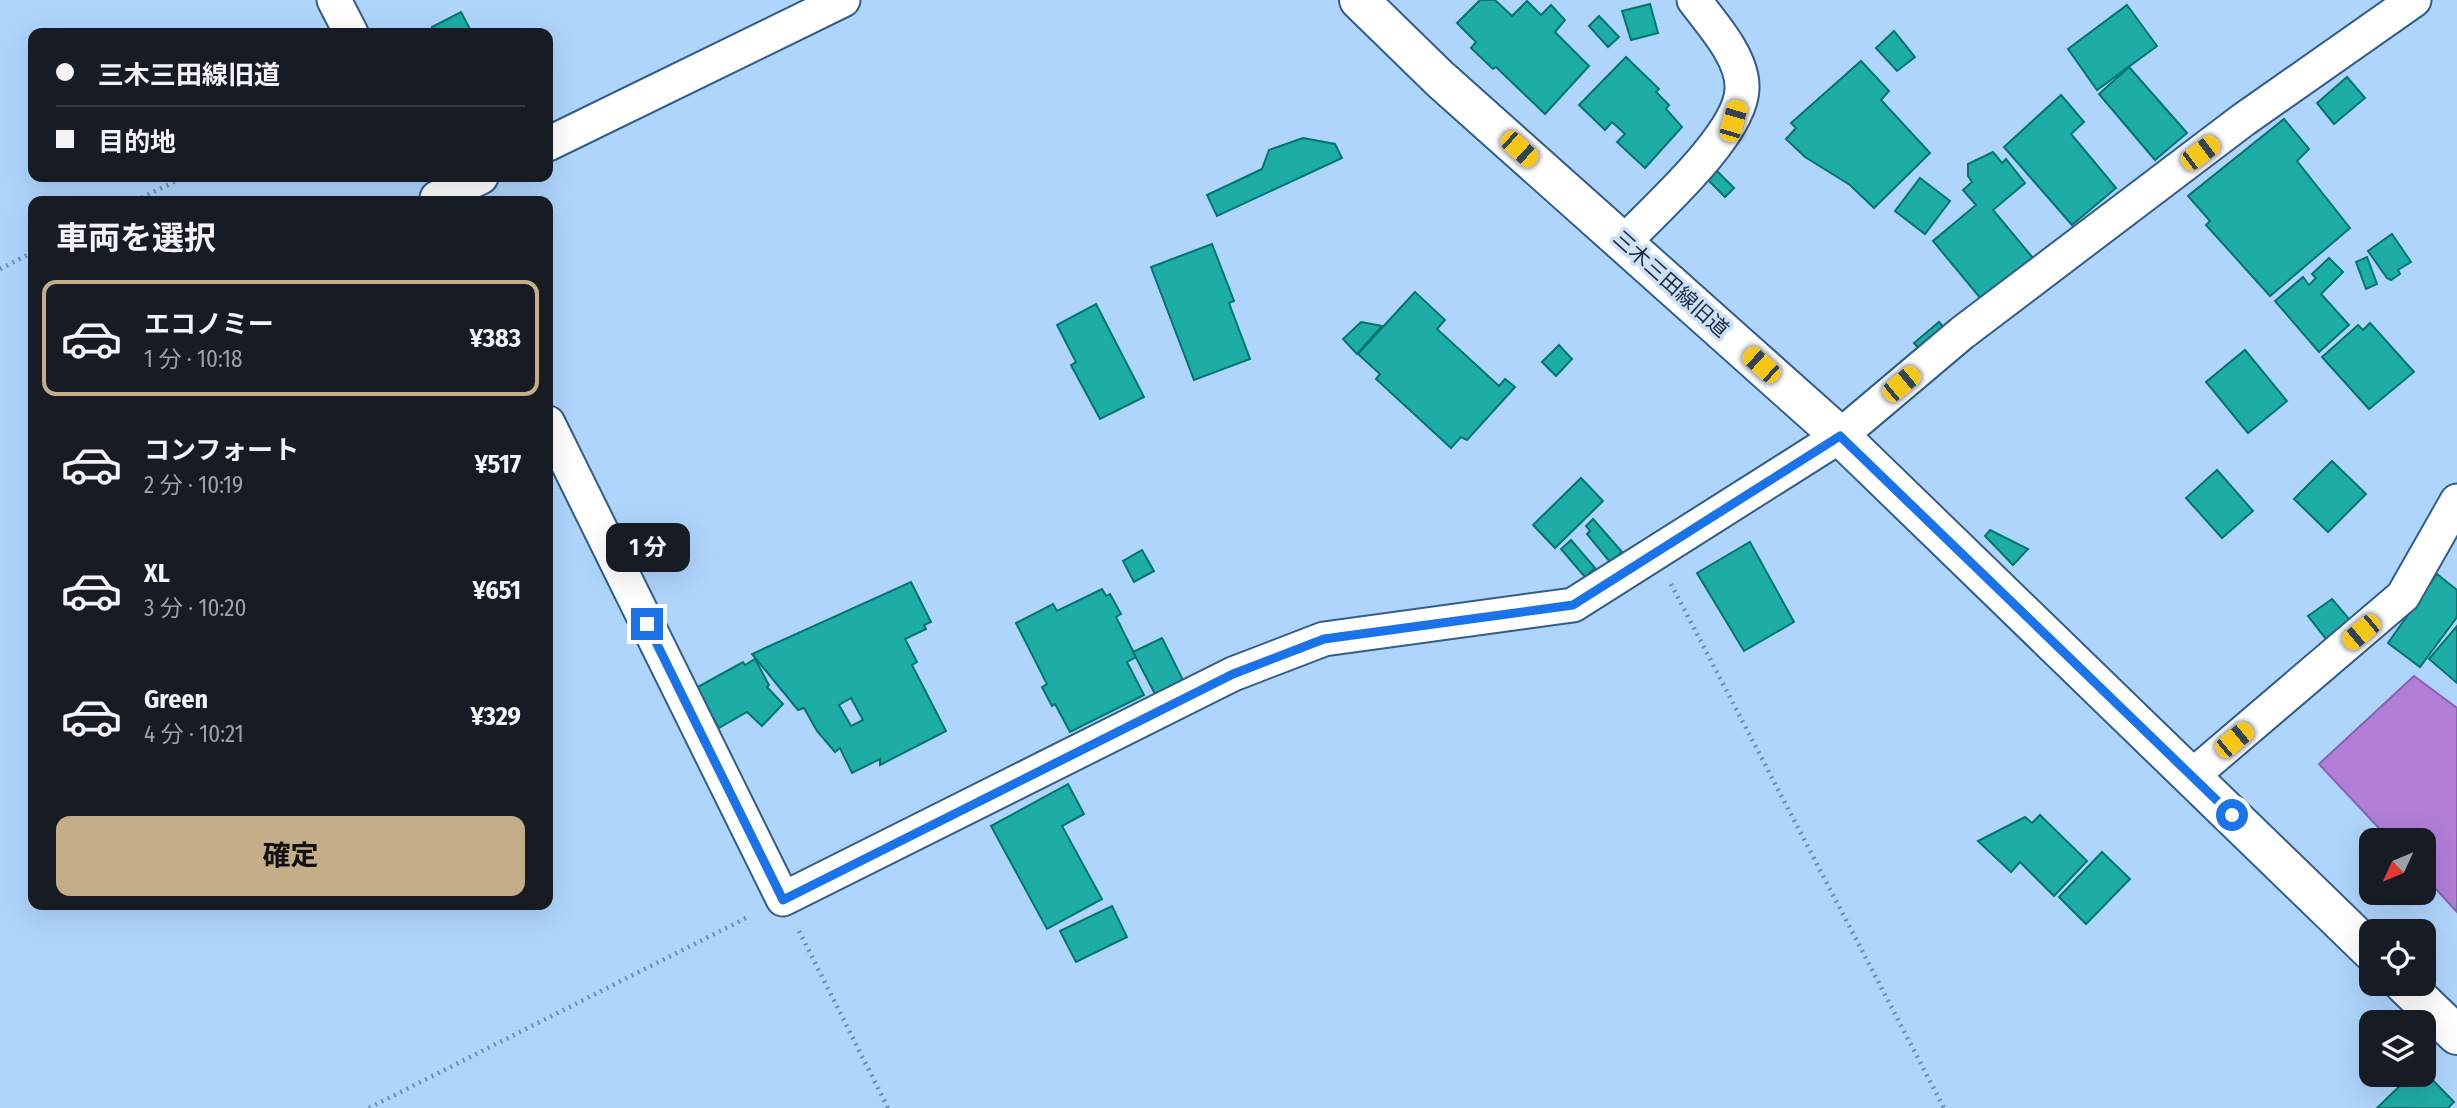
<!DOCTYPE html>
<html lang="ja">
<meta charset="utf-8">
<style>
body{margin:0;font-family:"Fira Sans Condensed","Noto Sans JP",sans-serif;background:#20242c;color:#f1f3f6;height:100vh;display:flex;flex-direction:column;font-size:26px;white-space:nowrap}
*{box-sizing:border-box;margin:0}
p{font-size:23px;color:#9ea1a6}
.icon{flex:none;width:38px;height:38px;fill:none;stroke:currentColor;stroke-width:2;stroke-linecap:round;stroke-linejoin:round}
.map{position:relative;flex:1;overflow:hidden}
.sheet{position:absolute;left:28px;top:196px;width:525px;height:714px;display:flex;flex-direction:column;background:#171b24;border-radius:14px;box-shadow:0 7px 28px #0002}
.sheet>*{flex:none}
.top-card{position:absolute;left:28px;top:28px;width:525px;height:154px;border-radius:14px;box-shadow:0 7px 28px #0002;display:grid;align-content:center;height:154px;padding:0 28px;background:#171b24}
.needle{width:46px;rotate:226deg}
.controls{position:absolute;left:2359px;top:828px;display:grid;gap:14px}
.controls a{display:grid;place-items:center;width:77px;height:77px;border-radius:14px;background:#171b24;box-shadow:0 7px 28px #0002;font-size:35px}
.end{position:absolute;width:32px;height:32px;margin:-16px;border:9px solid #1a73e8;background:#fff;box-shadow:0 0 0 4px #fff}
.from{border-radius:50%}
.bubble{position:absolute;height:49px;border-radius:14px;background:#171b24;box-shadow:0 7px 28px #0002;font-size:23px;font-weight:700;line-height:49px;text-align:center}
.car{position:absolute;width:21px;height:42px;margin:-21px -10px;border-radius:9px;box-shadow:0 0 5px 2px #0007;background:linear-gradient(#f5c518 24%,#345 0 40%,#f5c518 0 76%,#345 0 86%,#f5c518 0)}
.top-card b{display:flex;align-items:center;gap:24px;height:66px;font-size:26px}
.top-card b+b{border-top:2px solid #363941}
.top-card i{width:18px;height:18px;background:#f1f3f6}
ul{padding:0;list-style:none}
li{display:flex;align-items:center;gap:21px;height:116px;margin:0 14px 10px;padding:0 14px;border:4px solid transparent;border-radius:14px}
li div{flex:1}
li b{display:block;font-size:26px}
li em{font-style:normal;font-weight:700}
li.current{border-color:#c4ae8a}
li>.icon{width:63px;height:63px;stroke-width:1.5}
h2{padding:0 28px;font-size:32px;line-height:84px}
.primary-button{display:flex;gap:14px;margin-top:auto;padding:14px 28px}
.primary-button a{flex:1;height:80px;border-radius:14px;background:#c4ae8a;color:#111;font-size:28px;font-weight:700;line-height:80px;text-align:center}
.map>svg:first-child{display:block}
.water{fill:#b27ed7;stroke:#8465a9;stroke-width:2}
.building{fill:#1eaca6;stroke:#027470;stroke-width:2;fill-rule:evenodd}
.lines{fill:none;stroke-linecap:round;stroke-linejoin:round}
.street-casing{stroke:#325d89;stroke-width:37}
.secondary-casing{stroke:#325d89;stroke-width:42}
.path{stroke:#718faf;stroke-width:4.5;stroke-dasharray:2 5;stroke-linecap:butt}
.street{stroke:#fff;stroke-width:33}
.secondary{stroke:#fff;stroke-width:38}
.route{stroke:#1a73e8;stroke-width:9}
.labels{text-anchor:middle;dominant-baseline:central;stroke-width:7;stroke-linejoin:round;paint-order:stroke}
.street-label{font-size:21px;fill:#182a3d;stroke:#cde0f5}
</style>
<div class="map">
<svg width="2457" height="1108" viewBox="0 0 2457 1108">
<rect width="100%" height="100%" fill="#afd5fd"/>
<path class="water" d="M2414 676 2457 708V912L2424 876V840H2390L2319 764Z"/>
<g class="building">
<path d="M1480 0H1495L1512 16 1527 1 1541 15 1551 5 1565 20 1555 32 1589 66 1545 114 1496 67 1493 69 1471 48 1476 42 1457 23Z"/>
<path d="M1650 4 1658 33 1631 40 1622 11Z"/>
<path d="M2127 5 2157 46 2097 90 2068 49Z"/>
<path d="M461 12 472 33H435L432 27Z"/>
<path d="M1599 16 1619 37 1608 47 1589 26Z"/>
<path d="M1894 31 1915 57 1897 71 1876 48Z"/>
<path d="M1626 57 1659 89 1656 92 1669 105 1666 109 1682 127 1645 168 1617 142 1625 134 1612 122 1605 130 1579 105Z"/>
<path d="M1861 61 1889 91 1881 100 1930 153 1874 208 1850 185 1805 157 1786 139 1796 128 1791 123Z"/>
<path d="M2129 67 2187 133 2155 160 2099 94Z"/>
<path d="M2347 77 2365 98 2334 124 2317 103Z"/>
<path d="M2061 95 2084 122 2071 134 2116 188 2072 225 2004 147Z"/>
<path d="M2284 119 2309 149 2297 161 2350 228 2270 296 2206 225 2210 221 2188 196Z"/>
<path d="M1303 138 1335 144 1342 158 1217 216 1207 195 1262 169 1269 150Z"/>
<path d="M1993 152 2002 163 2006 159 2025 183 1993 210 2033 258 1982 300 1933 241 1976 205 1963 190 1972 182 1968 176V164Z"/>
<path d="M1713 167 1734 188 1725 197 1705 177Z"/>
<path d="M1920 178 1950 201 1925 234 1895 211Z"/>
<path d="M2392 234 2411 262 2398 270 2400 274 2391 280 2387 278 2368 251Z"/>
<path d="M1212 244 1234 301 1229 303 1250 359 1194 380 1151 267Z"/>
<path d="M2367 257 2377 284 2366 289 2356 262Z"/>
<path d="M2329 258 2343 272 2321 294 2349 325 2319 352 2275 301 2303 277 2309 285 2316 278 2312 274Z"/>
<path d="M1415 292 1445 320 1437 329 1499 386 1505 379 1515 387 1467 440 1461 437 1451 448 1376 379 1380 374 1358 354Z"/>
<path d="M1096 304 1144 397 1100 419 1071 365 1076 362 1057 325Z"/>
<path d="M1361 322 1382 326 1357 354 1343 339Z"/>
<path d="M1939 322 1946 330 1921 351 1914 343Z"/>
<path d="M2370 323 2414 372 2369 409 2322 357 2358 325 2363 330Z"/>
<path d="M1559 345 1572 359 1556 376 1542 362Z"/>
<path d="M2245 350 2287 401 2248 433 2206 382Z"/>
<path d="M2332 461 2366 494 2328 532 2294 499Z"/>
<path d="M2217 470 2253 511 2222 538 2186 498Z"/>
<path d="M1581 478 1603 501 1555 548 1533 525Z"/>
<path d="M1593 519 1622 552 1610 562 1587 534 1590 531 1586 526Z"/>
<path d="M1990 530 2028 549 2013 565 1985 536Z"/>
<path d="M1571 540 1595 568 1585 577 1561 549Z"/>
<path d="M1750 542 1794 622 1744 651 1697 573Z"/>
<path d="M1142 550 1154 571 1134 582 1123 561Z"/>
<path d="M2437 574 2457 590V617L2420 667 2388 643Z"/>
<path d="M911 582 931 622 924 625 926 629 905 639 917 662 912 665 946 731 880 765V759L852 773 840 748 835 752 817 731 804 708 798 710 752 654ZM851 698 863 720 851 726 839 705Z"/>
<path d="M1102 589 1106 596 1110 594 1121 614 1116 617 1136 657 1127 662 1144 695 1070 732 1055 704 1052 706 1042 687 1047 684 1016 623 1053 604 1057 611Z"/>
<path d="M2332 599 2350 620 2326 639 2308 616Z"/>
<path d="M2457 626V683L2429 659Z"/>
<path d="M1162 638 1183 680 1155 694 1133 652Z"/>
<path d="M755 659 769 685 767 687 783 704 762 726 747 712 719 728 696 688 743 662 745 665Z"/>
<path d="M1068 784 1084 814 1062 826 1102 899 1047 929 991 826Z"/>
<path d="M2040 815 2087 861 2054 896 2020 862 2011 872 1978 841 2025 817 2032 823Z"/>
<path d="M2102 852 2130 879 2086 924 2059 897Z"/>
<path d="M1112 906 1127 937 1076 962 1060 931Z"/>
<path d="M2424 1071 2454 1102 2448 1108H2377L2412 1074H2424Z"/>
</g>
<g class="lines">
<defs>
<g id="street">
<path d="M334 0 351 33"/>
<path d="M548 144 843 0"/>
<path d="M437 198 481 177"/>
<path d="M1624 242C1656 209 1742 133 1742 88 1743 57 1711 23 1694 0"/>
<path d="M548 423 783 899 1233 674 1324 639 1573 605 1840 436 1962 333 2243 120 2414 0"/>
<path d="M2192 776 2403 596 2457 501"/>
</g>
<g id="secondary">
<path d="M1359 0 1440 79 1840 436 2371 951"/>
<path d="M2404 984 2457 1035"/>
</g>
</defs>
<use href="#street" class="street-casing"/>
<use href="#secondary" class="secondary-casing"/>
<g class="path">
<path d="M135 201 184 177"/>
<path d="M0 269 33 252"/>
<path d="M1671 584 1944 1108"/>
<path d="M799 931 888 1108"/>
<path d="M369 1108 750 916"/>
</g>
<use href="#street" class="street"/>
<use href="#secondary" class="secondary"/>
</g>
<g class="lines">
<path class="route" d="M647 624 783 900 1233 674 1324 639 1573 605 1840 436 2232 815"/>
</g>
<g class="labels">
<g class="street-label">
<text transform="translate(1671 284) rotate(42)">三木三田線旧道</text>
</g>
</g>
</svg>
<div class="controls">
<a><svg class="needle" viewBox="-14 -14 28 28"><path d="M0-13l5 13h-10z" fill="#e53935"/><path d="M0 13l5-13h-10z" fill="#9ea1a6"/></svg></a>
<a><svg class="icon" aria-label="locate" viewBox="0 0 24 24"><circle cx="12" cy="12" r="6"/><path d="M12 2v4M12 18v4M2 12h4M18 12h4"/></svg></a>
<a><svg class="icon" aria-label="layers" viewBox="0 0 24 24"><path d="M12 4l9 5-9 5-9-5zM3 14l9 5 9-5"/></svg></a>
</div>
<i class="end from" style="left:2232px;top:815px"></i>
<i class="end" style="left:647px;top:624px"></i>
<div class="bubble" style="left:606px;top:523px;width:84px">1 分</div>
<i class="car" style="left:1733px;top:121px;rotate:16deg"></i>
<i class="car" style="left:1519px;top:149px;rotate:132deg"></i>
<i class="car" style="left:2200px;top:153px;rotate:53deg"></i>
<i class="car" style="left:1761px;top:365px;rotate:312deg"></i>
<i class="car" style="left:1901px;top:384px;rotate:50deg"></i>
<i class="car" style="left:2361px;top:632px;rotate:230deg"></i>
<i class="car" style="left:2234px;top:740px;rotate:50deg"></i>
<div class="top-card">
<b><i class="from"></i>三木三田線旧道</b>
<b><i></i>目的地</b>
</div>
<section class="sheet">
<h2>車両を選択</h2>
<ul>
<li class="current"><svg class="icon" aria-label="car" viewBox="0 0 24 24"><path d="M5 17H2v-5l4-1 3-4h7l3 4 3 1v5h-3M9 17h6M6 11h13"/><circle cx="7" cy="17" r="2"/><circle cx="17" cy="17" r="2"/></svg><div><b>エコノミー</b><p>1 分 · 10:18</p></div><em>¥383</em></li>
<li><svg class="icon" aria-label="car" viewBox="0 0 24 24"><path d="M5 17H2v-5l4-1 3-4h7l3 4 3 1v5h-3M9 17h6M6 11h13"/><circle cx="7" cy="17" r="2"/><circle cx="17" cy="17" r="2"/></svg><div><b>コンフォート</b><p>2 分 · 10:19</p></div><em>¥517</em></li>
<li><svg class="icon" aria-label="car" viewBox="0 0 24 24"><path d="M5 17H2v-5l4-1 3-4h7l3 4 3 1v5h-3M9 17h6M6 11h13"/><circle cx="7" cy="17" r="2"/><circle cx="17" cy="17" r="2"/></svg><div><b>XL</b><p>3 分 · 10:20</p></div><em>¥651</em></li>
<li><svg class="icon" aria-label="car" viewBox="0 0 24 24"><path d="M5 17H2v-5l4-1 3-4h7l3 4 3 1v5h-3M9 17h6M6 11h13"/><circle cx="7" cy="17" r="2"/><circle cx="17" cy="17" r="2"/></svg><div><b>Green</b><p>4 分 · 10:21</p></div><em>¥329</em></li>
</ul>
<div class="primary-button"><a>確定</a></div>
</section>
</div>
